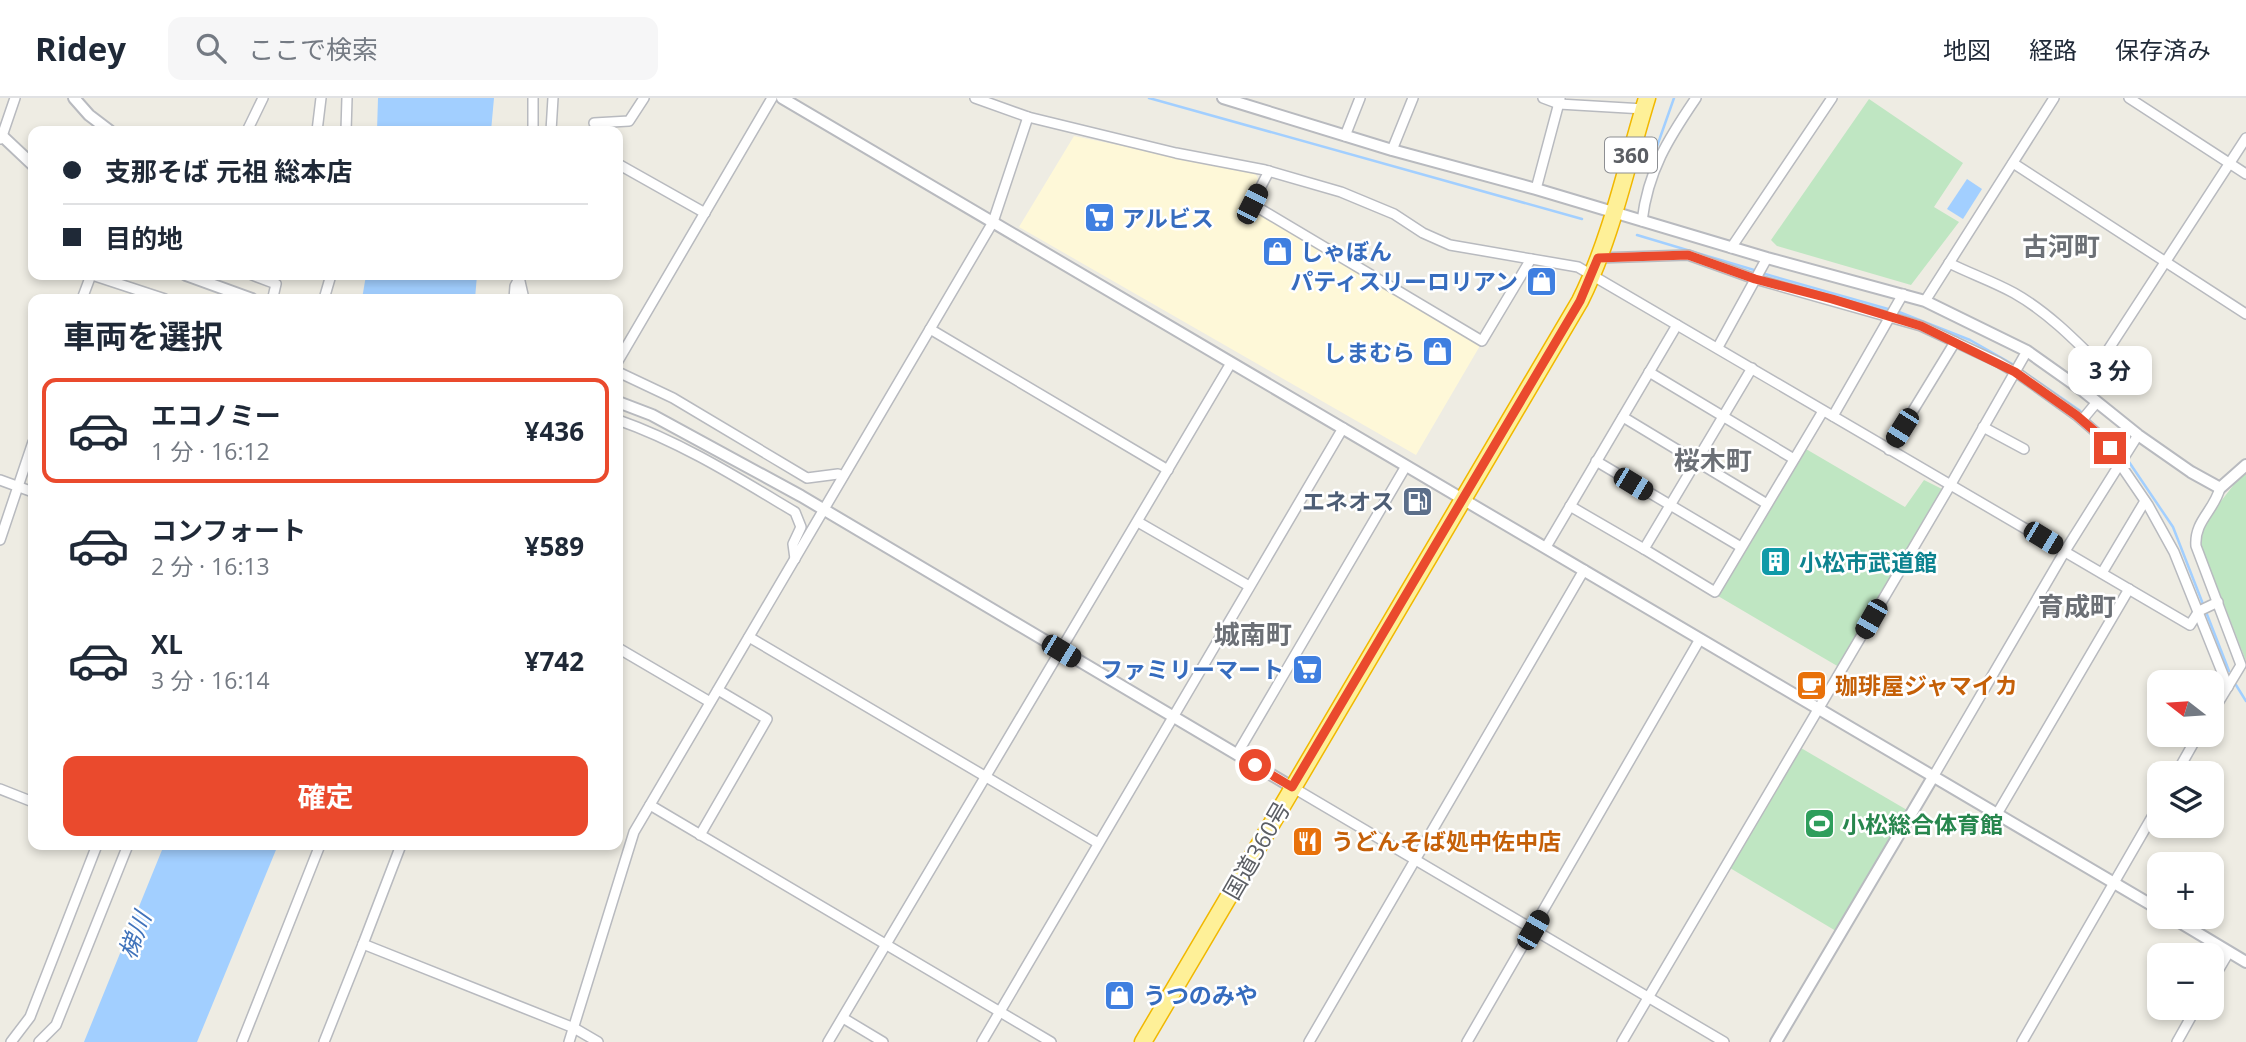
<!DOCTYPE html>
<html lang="ja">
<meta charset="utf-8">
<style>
body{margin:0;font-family:"Open Sans","Noto Sans JP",sans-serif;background:#f6f6f7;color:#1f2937;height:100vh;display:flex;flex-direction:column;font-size:26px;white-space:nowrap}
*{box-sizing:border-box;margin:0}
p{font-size:23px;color:#747a83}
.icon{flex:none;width:38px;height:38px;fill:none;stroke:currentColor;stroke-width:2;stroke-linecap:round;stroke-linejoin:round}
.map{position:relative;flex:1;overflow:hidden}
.panel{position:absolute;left:28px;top:196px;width:595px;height:556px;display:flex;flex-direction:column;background:#fff;border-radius:14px;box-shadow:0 4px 10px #0003}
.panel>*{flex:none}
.hud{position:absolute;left:28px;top:28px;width:595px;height:154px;border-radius:14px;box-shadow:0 4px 10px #0003;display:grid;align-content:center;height:154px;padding:0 35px;background:#fff}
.needle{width:46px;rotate:287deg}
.fabs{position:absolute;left:2147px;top:572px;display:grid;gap:14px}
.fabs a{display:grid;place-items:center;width:77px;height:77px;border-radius:14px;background:#fff;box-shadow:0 4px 10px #0003;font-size:35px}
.end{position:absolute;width:32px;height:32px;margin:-16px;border:9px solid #ea4a2d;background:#fff;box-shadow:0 0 0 4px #fff}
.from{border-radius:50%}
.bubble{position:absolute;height:49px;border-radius:14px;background:#fff;box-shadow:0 4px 10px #0003;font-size:23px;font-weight:700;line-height:49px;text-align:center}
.car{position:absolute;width:21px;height:42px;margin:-21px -10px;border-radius:9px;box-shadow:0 0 5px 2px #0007;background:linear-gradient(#222 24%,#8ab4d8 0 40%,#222 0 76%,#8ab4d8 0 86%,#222 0)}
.hud b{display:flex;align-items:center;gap:24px;height:66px;font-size:26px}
.hud b+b{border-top:2px solid #e0e1e3}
.hud i{width:18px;height:18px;background:#1f2937}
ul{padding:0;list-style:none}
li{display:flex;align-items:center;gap:21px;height:105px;margin:0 14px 10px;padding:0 21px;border:4px solid transparent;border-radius:14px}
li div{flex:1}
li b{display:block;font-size:26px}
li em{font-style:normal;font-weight:700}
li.current{border-color:#ea4a2d}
li>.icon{width:63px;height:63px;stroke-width:1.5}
h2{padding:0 35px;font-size:32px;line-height:84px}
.action{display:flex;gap:14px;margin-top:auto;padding:14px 35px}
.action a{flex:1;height:80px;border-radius:14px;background:#ea4a2d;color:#fff;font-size:28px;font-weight:700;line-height:80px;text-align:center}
header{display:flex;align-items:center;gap:42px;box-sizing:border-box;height:98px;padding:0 35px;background:#fff;border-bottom:2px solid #e0e1e3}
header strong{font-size:33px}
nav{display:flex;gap:38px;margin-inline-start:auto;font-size:24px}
.search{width:490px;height:63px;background:#f6f6f7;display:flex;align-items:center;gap:18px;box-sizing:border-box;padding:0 24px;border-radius:14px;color:#747a83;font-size:26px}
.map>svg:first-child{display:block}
.commercial{fill:#fef8d8}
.green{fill:#bfe6c2}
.water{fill:#a2cfff}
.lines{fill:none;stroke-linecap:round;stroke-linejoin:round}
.stream{stroke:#a2cfff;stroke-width:2.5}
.minor-casing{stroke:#b8babf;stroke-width:12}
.tertiary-casing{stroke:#b8babf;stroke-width:14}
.trunk-casing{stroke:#f1b800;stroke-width:19}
.minor{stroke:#fff;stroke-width:9}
.tertiary{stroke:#fff;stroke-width:10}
.trunk{stroke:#fef098;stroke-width:16}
.route{stroke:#ea4a2d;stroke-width:9}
.labels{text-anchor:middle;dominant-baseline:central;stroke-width:5;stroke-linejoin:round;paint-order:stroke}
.shield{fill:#fff;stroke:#8c8e92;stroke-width:2}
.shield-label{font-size:21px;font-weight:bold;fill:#5b5e64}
.shop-label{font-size:23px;font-weight:bold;fill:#366cbe;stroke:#fff;text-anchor:start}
.service-label{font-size:23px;font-weight:bold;fill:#4e5e75;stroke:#fff;text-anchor:end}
.culture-label{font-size:23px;font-weight:bold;fill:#0d838f;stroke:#fff;text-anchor:start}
.food-label{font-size:23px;font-weight:bold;fill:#c56008;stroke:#fff;text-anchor:start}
.leisure-label{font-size:23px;font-weight:bold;fill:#27864d;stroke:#fff;text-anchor:start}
.street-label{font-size:23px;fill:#5b5e64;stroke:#fff}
.water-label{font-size:24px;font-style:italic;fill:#4073bb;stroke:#fff}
.quarter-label{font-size:26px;font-weight:bold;fill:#6c7076;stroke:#fff}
</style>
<header>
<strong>Ridey</strong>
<div class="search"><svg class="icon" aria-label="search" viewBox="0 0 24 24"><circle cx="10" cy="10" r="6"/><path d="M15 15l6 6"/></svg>ここで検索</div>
<nav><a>地図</a><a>経路</a><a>保存済み</a></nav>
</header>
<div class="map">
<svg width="2246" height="944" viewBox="0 0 2246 944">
<rect width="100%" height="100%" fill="#eeece3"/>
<path class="commercial" d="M1074 38 1255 75 1259 82 1244 107 1481 246 1416 357 1019 129Z"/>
<g class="green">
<path d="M1869 1 1963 65 1934 109 1959 124 1911 187 1777 148 1771 142Z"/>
<path d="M1806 351 1905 409 1924 382 1942 391 1839 569 1718 498Z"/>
<path d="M2246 371V563L2201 447 2204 425Z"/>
<path d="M1801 650 1907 712 1836 833 1730 770Z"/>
</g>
<g class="water">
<path d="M378 0H494L491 33H377Z"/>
<path d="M1967 81 1982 91 1963 121 1947 111Z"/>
<path d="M366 177H477L475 201H362Z"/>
<path d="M164 747H278L197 944H84Z"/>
</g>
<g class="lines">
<g class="stream">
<path d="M1149 0 1582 121"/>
<path d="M1655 54 1674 0"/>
<path d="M1637 137 1754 172"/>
<path d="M1765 176 1888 211"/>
<path d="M1899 214 1970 242 2014 267"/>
<path d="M2021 272 2079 312 2097 330"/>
<path d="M2104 337 2121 354"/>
<path d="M2127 361 2173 429 2229 573"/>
<path d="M2236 587 2246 603"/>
</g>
<defs>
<g id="minor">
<path d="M975 0 1028 19 1176 55 1265 72 1341 94 1394 116 1423 135 1450 147 1578 169 2190 527 2199 513 2218 504"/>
<path d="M1543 0 1559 6 1644 11"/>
<path d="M2129 0 2246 76"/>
<path d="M594 25 629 23 644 0"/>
<path d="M247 33 263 0"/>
<path d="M317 33 321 0"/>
<path d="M346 33 347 0"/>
<path d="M533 33V0"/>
<path d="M551 33 553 0"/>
<path d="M1345 38 1360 0"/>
<path d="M1 41 15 0"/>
<path d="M1392 52 1413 0"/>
<path d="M2013 65 2246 216"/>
<path d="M618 66 705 115"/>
<path d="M1269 73 1252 106 1482 243 1531 161"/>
<path d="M1536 91 1560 1"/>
<path d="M1642 123C1648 73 1668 41 1696 0"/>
<path d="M1731 150 1832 0"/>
<path d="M1598 160 1688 157 1755 181 1921 228 1998 264 2020 277 2076 317 2098 336 2121 364"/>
<path d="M1949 165C1971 176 1992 183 2014 195 2046 213 2073 240 2099 266"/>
<path d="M92 177 165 201"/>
<path d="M252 177 276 186 273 199"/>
<path d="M519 179 524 201"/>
<path d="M82 201 91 177"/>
<path d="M324 201 331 177"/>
<path d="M514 201 515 188 521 177"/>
<path d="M1925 203 2054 0"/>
<path d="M930 231 1168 372"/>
<path d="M1718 249 1767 160"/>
<path d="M618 263 772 0"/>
<path d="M1752 270 1644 451 1715 494 1823 313"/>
<path d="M618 274 673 300 807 380 838 376 843 378"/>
<path d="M1649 274 1794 361"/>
<path d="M2082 292 2246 40"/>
<path d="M1833 318 1903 196"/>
<path d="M1623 319 1767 406"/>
<path d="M618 322C681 344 738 380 795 414L801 429 793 446 795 461"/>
<path d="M2082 322 2097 304"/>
<path d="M1983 329 2024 351"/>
<path d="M1889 352 1955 244"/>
<path d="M1596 363 1741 449"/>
<path d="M2120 366 2148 407 2174 454 2228 589"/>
<path d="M0 382 33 394"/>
<path d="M1570 408 1644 451"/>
<path d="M1138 424 1249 488"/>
<path d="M0 442 33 344"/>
<path d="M1546 449 1677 227"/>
<path d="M2102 475 2145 403"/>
<path d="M749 539 1098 745"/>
<path d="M618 550 710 604"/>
<path d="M2212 615 2241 567 2196 448C2194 423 2214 413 2220 390"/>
<path d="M1237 656 1406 368"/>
<path d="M2176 676 2198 637"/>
<path d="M1933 679 2065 453 2138 337"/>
<path d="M1292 689 1724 944"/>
<path d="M0 691 33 704"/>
<path d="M650 707 1051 944"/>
<path d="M1997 716 2129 491"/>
<path d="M700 737 767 621 718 592"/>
<path d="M401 747 363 846 574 930 598 944"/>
<path d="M2212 883 2229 854"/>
<path d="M843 920 883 944"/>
<path d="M11 944 30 919 97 747"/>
<path d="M39 944 56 927 128 747"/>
<path d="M242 944 320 747"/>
<path d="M324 944 363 846"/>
<path d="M569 944 634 734 993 124 1028 19"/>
<path d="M828 944 1231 265"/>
<path d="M982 944 1343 330"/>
<path d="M1309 944 1584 472"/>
<path d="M1467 944 1700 541"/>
<path d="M1622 944 1951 386 2027 253"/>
<path d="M2022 944 2160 705"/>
<path d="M2177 944 2196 910"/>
</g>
<g id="tertiary">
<path d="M74 0 89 17 110 33"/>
<path d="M782 0 2160 812"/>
<path d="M1223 0 1392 52 1536 91 1767 160 1925 203 2027 253 2082 292 2138 337 2191 374 2220 390 2246 367"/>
<path d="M0 36 33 67"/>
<path d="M186 177 252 201"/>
<path d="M618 304 652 317 801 398 1292 689"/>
<path d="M2171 819 2246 864"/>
<path d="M1776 944 1933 679"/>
</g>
<path id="trunk" d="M1143 944 1580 203C1612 139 1626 68 1647 0"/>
</defs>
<use href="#minor" class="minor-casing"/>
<use href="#tertiary" class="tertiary-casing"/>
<use href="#trunk" class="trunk-casing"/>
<use href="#minor" class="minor"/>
<use href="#tertiary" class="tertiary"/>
<use href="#trunk" class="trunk"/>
</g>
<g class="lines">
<path class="route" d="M1255 667 1292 689 1580 203 1598 160 1688 157 1755 181 1832 201 1921 228 2015 274 2076 317 2098 336 2110 350"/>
</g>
<defs>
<symbol id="supermarket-square" viewBox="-11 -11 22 22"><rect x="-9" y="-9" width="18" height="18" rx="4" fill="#3f7fe0" stroke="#fff"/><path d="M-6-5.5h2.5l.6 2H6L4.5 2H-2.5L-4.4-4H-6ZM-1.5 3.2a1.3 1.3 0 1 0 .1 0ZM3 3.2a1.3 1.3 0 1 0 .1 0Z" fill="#fff"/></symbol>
<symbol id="shop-square" viewBox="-11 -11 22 22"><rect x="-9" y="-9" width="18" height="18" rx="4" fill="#3f7fe0" stroke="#fff"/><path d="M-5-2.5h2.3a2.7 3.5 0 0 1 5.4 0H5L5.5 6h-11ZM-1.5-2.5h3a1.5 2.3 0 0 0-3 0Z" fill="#fff"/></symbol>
<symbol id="fuel-square" viewBox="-11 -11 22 22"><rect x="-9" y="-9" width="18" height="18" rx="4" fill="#5c6f8a" stroke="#fff"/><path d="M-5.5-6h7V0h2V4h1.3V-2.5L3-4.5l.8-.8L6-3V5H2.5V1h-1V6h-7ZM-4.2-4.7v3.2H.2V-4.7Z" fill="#fff"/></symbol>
<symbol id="building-square" viewBox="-11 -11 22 22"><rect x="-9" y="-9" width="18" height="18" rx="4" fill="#0f9aa8" stroke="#fff"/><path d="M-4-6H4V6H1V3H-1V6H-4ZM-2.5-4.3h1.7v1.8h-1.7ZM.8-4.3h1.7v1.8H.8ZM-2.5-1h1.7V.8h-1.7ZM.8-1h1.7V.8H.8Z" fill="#fff"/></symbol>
<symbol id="cafe-square" viewBox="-11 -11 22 22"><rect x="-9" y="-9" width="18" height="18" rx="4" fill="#e8710a" stroke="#fff"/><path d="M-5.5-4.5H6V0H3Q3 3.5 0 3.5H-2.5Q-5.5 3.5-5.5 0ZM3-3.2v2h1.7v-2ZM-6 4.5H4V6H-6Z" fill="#fff"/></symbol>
<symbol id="stadium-square" viewBox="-11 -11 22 22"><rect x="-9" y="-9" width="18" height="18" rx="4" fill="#2e9e5b" stroke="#fff"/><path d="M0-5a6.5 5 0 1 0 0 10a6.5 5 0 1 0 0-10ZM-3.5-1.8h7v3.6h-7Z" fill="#fff"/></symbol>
<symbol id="restaurant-square" viewBox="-11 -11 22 22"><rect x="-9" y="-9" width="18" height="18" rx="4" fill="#e8710a" stroke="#fff"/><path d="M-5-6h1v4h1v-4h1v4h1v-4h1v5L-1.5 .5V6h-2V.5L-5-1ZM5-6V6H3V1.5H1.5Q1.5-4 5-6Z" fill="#fff"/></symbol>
</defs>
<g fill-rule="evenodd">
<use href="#supermarket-square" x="1082" y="102" width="35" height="35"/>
<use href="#shop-square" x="1260" y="136" width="35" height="35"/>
<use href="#shop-square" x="1524" y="166" width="35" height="35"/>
<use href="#shop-square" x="1420" y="236" width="35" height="35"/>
<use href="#fuel-square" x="1400" y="386" width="35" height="35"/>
<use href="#building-square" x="1758" y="446" width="35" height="35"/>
<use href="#supermarket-square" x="1290" y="554" width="35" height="35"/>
<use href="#cafe-square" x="1794" y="570" width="35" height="35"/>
<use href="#stadium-square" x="1802" y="708" width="35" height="35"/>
<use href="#restaurant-square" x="1290" y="726" width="35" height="35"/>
<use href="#shop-square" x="1102" y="880" width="35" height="35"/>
</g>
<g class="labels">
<rect class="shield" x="1605" y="39.5" width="52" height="35" rx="5"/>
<g class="shield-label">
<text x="1631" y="57">360</text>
</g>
<g class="shop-label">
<text x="1122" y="120">アルビス</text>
<text x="1300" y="153">しゃぼん</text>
<text x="1518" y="183" text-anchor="end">パティスリーロリアン</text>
<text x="1415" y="254" text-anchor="end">しまむら</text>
<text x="1284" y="571" text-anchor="end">ファミリーマート</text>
<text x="1143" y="897">うつのみや</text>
</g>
<g class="service-label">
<text x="1394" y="403">エネオス</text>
</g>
<g class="culture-label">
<text x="1799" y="464">小松市武道館</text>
</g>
<g class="food-label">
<text x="1835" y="587">珈琲屋ジャマイカ</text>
<text x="1331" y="743">うどんそば処中佐中店</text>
</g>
<g class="leisure-label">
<text x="1842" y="726">小松総合体育館</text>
</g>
<g class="street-label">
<text transform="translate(1256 752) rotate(-60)">国道360号</text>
</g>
<g class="water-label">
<text transform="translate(134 837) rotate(-69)">梯川</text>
</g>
<g class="quarter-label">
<text x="2061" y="148">古河町</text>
<text x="1713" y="362">桜木町</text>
<text x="2077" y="508">育成町</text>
<text x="1253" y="536">城南町</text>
</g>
</g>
</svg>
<div class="fabs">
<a><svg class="needle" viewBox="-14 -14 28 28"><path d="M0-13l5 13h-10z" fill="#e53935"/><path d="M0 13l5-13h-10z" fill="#747a83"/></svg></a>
<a><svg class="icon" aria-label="layers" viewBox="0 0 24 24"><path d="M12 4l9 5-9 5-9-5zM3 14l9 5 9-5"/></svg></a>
<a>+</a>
<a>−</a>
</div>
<i class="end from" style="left:1255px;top:667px"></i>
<i class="end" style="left:2110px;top:350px"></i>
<div class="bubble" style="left:2068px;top:248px;width:84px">3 分</div>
<i class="car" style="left:1252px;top:106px;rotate:27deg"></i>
<i class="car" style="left:1902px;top:330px;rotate:212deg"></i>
<i class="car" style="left:1633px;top:386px;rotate:121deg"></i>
<i class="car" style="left:2043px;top:440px;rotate:121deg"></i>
<i class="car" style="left:1871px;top:521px;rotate:210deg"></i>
<i class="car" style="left:1061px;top:553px;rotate:121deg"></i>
<i class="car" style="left:1533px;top:832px;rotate:30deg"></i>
<div class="hud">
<b><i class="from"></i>支那そば 元祖 総本店</b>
<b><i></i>目的地</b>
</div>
<section class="panel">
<h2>車両を選択</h2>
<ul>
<li class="current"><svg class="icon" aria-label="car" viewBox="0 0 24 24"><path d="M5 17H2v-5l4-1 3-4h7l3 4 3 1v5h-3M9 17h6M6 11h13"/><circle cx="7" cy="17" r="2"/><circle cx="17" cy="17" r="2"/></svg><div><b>エコノミー</b><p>1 分 · 16:12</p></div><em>¥436</em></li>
<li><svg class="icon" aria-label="car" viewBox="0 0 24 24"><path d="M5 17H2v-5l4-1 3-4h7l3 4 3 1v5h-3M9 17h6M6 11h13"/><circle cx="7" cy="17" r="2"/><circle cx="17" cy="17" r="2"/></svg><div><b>コンフォート</b><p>2 分 · 16:13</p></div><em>¥589</em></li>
<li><svg class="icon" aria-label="car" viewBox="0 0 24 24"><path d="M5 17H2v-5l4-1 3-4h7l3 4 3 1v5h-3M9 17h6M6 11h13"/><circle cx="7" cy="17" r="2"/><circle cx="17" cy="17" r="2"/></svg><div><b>XL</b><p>3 分 · 16:14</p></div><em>¥742</em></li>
</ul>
<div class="action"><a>確定</a></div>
</section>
</div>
